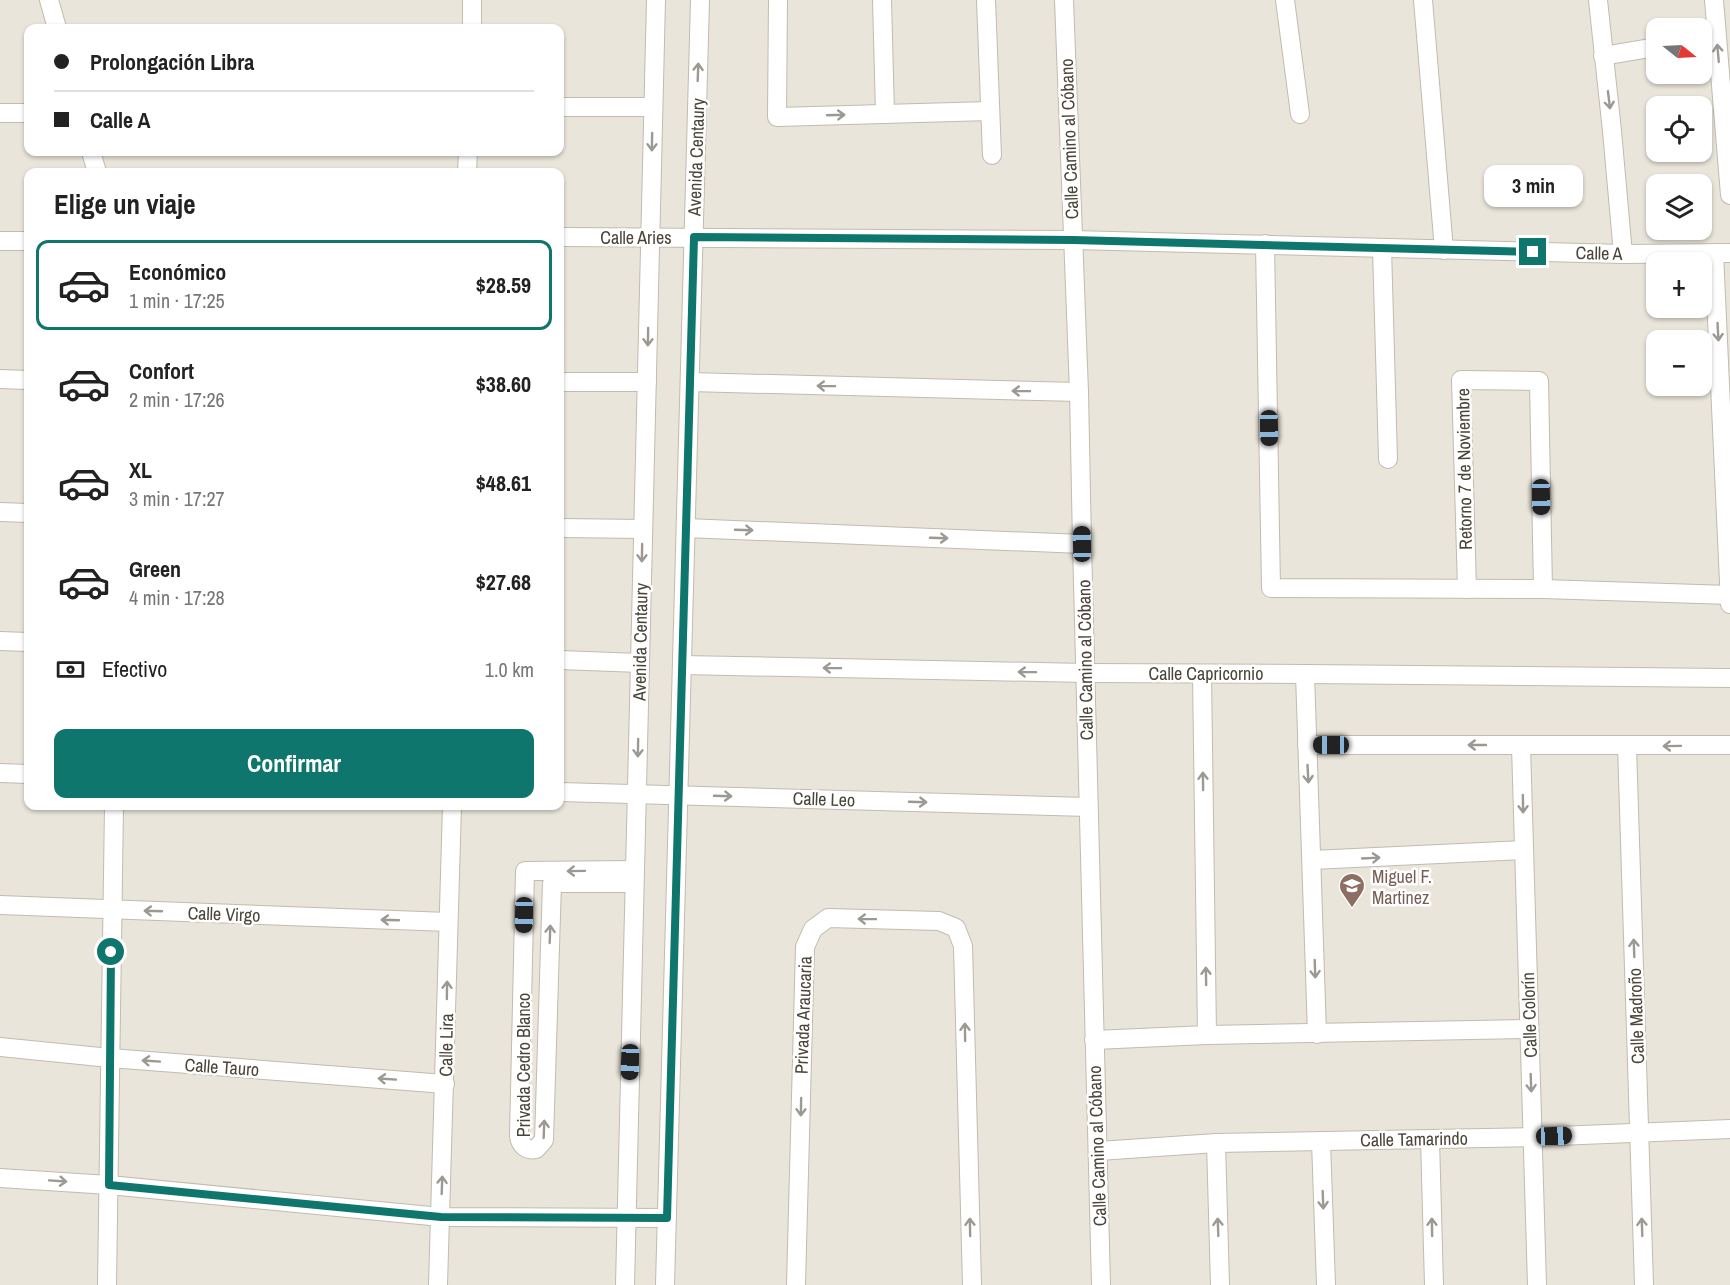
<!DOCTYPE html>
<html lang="es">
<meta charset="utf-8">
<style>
body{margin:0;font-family:"Archivo Narrow",sans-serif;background:#f2f2f2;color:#222;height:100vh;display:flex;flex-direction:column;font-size:22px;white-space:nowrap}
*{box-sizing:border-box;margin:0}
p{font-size:20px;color:#767676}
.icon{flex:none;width:33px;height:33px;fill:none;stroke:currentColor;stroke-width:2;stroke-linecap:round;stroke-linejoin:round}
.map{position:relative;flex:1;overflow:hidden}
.details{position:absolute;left:24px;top:168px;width:540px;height:642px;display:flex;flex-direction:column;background:#fff;border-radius:12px;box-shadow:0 2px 4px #0004}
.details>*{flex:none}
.hud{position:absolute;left:24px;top:24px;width:540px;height:132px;border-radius:12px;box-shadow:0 2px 4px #0004;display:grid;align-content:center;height:132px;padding:0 30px;background:#fff}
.needle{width:39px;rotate:108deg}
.tools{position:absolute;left:1646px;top:18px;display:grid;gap:12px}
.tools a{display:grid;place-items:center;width:66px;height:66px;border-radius:12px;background:#fff;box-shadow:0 2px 4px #0004;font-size:30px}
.end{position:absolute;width:27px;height:27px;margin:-14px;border:8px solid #0f766e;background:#fff;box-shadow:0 0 0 3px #fff}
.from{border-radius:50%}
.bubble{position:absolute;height:42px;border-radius:12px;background:#fff;box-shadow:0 2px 4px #0004;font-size:20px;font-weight:800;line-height:42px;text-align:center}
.car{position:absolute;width:18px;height:36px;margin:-18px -9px;border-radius:8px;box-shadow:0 0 4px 2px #0007;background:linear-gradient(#222 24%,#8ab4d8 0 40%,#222 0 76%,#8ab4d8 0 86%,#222 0)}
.hud b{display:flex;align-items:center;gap:21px;height:57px;font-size:22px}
.hud b+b{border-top:2px solid #e0e0e0}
.hud i{width:15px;height:15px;background:#222}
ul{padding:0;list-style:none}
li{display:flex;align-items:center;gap:18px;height:90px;margin:0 12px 9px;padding:0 18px;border:3px solid transparent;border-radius:12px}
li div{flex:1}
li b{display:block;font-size:22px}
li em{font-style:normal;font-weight:800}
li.active{border-color:#0f766e}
li>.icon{width:54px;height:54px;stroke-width:1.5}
h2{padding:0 30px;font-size:27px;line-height:72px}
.pay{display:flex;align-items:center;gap:15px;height:66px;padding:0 30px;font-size:22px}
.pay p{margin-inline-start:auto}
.action{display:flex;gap:12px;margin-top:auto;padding:12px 30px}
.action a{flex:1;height:69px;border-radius:12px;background:#0f766e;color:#fff;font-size:24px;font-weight:800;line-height:69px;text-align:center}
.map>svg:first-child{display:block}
.residential{fill:#eae5da;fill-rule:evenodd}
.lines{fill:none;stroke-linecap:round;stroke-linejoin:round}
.minor-casing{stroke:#c2bbae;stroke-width:20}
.minor{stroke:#fff;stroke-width:18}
.oneway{stroke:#9c9892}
.route{stroke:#0f766e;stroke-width:8}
.labels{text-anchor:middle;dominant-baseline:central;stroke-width:5;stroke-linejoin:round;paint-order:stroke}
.street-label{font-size:18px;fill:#4b4439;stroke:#fff}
.education-label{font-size:18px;fill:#785e54;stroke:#fff;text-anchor:start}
</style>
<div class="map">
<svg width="1730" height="1285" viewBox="0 0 1730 1285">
<rect width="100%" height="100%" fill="#f6f3ec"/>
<path class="residential" d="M0 0H1730V1285H0ZM28 28H560V152H28ZM1656 28H1701V74H1656ZM1656 106H1701V152H1656ZM28 172H560V806H28ZM1656 184H1701V230H1656ZM1656 262H1701V308H1656ZM1656 340H1701V386H1656Z"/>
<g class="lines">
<defs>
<g id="minor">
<path d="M49 0 57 28"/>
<path d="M778 0 777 117 990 111"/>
<path d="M882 0 885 114"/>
<path d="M986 0 992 155"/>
<path d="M1064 0 1079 392 1082 544 1101 1285"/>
<path d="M1285 0 1300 114"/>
<path d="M1423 0 1444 250"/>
<path d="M1598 0 1612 131 1623 254"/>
<path d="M1714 0 1730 195"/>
<path d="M472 28V0"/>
<path d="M1603 56 1656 47"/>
<path d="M560 107H653"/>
<path d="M0 113H28"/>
<path d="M91 152 97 172"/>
<path d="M467 172 468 152"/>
<path d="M560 237 1073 240 1623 254 1730 253"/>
<path d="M0 241H28"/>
<path d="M1265 244 1271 588 1543 589 1730 595"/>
<path d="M1382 248 1388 459"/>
<path d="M1714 253 1730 604"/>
<path d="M0 379 28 380"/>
<path d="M560 382H647"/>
<path d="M690 382 1079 392"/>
<path d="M0 512 28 513"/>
<path d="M560 528 643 529"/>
<path d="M686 528 1082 544"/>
<path d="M1467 589 1461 380 1539 381 1543 589"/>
<path d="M0 641 28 642"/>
<path d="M560 660 640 663"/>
<path d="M682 665 1086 673 1305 674 1730 678"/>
<path d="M1202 674 1207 1035"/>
<path d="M1305 674 1317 1034"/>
<path d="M1307 745H1730"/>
<path d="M1521 746 1537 1285"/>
<path d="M1627 746 1644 1285"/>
<path d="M0 773 28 774"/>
<path d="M560 792 1088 807"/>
<path d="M1312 860 1524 850"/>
<path d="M634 883H552L544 1140 536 1149C526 1151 520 1145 519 1136L525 871 635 870"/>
<path d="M0 905 448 922"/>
<path d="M1094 1040 1207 1035 1529 1029"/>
<path d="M0 1047 110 1058 445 1084"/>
<path d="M1430 1139 1434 1285"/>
<path d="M1321 1141 1326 1285"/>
<path d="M1216 1143 1220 1285"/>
<path d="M1099 1151 1216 1143 1533 1137 1730 1129"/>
<path d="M0 1178 109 1185 441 1217 667 1218"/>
<path d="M107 1285 114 806"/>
<path d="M438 1285 452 806"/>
<path d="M625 1285 656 0"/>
<path d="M665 1285 700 0"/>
<path d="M796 1285 805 947 813 929 828 918 939 921 956 928 963 946 972 1285"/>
</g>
</defs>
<use href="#minor" class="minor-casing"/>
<use href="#minor" class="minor"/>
</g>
<defs><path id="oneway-shaft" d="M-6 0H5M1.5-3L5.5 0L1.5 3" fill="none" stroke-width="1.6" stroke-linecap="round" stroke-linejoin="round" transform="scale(1.5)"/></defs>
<g class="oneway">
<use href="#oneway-shaft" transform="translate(1718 53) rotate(-95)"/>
<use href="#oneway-shaft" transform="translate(698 72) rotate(-88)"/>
<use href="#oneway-shaft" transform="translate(1609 100) rotate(83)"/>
<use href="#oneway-shaft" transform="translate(836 115) rotate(-2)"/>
<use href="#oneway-shaft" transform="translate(652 142) rotate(91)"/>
<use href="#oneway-shaft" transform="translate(1718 332) rotate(87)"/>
<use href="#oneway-shaft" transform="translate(648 337) rotate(91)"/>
<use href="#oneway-shaft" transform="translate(826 386) rotate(-179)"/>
<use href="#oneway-shaft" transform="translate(1021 391) rotate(-179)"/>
<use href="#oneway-shaft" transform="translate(744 530) rotate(2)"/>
<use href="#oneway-shaft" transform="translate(939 538) rotate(2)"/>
<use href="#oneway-shaft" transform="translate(642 553) rotate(91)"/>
<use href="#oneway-shaft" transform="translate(832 668) rotate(-179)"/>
<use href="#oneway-shaft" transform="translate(1027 672) rotate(-179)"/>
<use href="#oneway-shaft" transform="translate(1477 745) rotate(-180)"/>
<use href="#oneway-shaft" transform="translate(1672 746) rotate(179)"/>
<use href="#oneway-shaft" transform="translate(638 748) rotate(91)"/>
<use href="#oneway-shaft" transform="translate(1308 774) rotate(87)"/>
<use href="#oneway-shaft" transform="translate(1203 781) rotate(-91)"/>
<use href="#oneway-shaft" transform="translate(723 796) rotate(2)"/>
<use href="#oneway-shaft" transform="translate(918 802) rotate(2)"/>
<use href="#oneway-shaft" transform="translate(1523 804) rotate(89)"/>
<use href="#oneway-shaft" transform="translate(1371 858) rotate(-3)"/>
<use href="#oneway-shaft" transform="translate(576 871) rotate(179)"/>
<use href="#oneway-shaft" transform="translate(153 911) rotate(-178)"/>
<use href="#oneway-shaft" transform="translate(867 919) rotate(-179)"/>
<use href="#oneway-shaft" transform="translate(390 920) rotate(-178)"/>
<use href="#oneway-shaft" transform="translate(550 934) rotate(-88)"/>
<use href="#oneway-shaft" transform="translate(1634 948) rotate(-92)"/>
<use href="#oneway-shaft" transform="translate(1315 969) rotate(88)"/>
<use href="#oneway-shaft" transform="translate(1206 976) rotate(-91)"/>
<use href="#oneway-shaft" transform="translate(447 990) rotate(-89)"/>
<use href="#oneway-shaft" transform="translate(965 1032) rotate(-91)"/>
<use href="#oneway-shaft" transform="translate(151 1061) rotate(-176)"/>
<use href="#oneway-shaft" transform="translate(387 1079) rotate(-176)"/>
<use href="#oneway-shaft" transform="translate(1531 1083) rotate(88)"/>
<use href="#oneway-shaft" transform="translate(801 1107) rotate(91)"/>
<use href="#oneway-shaft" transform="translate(544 1129) rotate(-88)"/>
<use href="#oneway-shaft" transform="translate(58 1181) rotate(4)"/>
<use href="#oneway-shaft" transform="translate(442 1185) rotate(-88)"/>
<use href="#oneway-shaft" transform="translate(1323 1200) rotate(88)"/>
<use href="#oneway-shaft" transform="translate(970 1227) rotate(-91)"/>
<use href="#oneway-shaft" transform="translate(1218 1227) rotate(-92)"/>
<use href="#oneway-shaft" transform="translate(1432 1227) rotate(-91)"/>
<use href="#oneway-shaft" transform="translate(1642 1227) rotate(-92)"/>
</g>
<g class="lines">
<path class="route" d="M111 952 109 1185 441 1217 667 1218 694 237 1073 240 1533 252"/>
</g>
<defs>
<symbol id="school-pin" viewBox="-11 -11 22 30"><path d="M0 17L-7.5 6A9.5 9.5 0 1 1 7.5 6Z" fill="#8d6e63" stroke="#fff"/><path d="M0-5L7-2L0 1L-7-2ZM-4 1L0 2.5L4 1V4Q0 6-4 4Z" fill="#fff"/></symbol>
</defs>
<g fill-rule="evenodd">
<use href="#school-pin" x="1337" y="871" width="30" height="40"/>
</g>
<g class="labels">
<g class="street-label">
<text transform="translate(1069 139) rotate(-92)">Calle Camino al Cóbano</text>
<text transform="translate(696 157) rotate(-88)">Avenida Centaury</text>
<text x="636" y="237">Calle Aries</text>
<text transform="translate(1599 253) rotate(1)">Calle A</text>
<text transform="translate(1464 469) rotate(-91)">Retorno 7 de Noviembre</text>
<text transform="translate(640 642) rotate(-89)">Avenida Centaury</text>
<text transform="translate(1085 660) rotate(-91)">Calle Camino al Cóbano</text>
<text x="1206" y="673">Calle Capricornio</text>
<text transform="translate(824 799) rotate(2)">Calle Leo</text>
<text transform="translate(224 914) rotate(2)">Calle Virgo</text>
<text transform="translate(803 1015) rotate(-88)">Privada Araucaria</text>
<text transform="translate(1529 1015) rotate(-92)">Calle Colorín</text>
<text transform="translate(1636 1016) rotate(-92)">Calle Madroño</text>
<text transform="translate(446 1045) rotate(-89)">Calle Lira</text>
<text transform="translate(523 1065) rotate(-90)">Privada Cedro Blanco</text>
<text transform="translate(222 1067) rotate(4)">Calle Tauro</text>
<text transform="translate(1414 1139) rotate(-1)">Calle Tamarindo</text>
<text transform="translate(1097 1146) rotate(-92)">Calle Camino al Cóbano</text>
</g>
<g class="education-label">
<text x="1372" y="876">Miguel F.<tspan x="1372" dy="21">Martinez</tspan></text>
</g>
</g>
</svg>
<div class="tools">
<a><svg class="needle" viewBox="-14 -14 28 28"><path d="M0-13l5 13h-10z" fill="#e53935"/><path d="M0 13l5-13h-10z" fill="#767676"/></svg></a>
<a><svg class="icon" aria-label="locate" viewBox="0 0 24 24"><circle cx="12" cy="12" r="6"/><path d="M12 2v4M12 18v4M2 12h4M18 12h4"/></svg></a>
<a><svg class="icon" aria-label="layers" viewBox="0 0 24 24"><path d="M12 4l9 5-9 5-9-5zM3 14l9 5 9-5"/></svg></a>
<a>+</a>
<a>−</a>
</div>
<i class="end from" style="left:111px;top:952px"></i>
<i class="end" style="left:1533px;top:252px"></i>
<div class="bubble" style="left:1484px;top:165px;width:99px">3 min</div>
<i class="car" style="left:1269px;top:428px;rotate:179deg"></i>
<i class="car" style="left:1541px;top:497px;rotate:179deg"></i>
<i class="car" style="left:1082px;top:544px;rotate:359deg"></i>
<i class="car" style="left:1331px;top:745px;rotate:270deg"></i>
<i class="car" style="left:524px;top:915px;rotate:181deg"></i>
<i class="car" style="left:630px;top:1062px;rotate:182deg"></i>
<i class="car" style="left:1554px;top:1136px;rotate:88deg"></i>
<div class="hud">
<b><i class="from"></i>Prolongación Libra</b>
<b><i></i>Calle A</b>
</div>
<section class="details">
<h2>Elige un viaje</h2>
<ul>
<li class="active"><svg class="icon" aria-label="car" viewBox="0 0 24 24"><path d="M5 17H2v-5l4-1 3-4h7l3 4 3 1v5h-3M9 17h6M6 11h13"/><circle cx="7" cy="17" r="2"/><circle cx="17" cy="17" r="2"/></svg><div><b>Económico</b><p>1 min · 17:25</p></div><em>$28.59</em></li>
<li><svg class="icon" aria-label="car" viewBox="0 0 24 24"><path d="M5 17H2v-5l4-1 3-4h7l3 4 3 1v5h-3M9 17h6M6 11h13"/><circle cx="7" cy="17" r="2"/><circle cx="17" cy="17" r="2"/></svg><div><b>Confort</b><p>2 min · 17:26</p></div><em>$38.60</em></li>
<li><svg class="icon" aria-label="car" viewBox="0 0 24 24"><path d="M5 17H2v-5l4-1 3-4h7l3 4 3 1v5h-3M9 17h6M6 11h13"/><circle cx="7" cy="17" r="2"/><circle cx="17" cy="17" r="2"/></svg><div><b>XL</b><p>3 min · 17:27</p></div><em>$48.61</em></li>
<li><svg class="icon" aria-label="car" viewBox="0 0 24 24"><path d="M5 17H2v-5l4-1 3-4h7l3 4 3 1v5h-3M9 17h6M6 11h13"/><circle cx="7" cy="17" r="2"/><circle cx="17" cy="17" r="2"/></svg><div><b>Green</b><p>4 min · 17:28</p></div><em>$27.68</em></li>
</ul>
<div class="pay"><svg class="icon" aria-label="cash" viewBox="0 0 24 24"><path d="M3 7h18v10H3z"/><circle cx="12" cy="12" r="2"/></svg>Efectivo<p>1.0 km</p></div>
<div class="action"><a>Confirmar</a></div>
</section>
</div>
